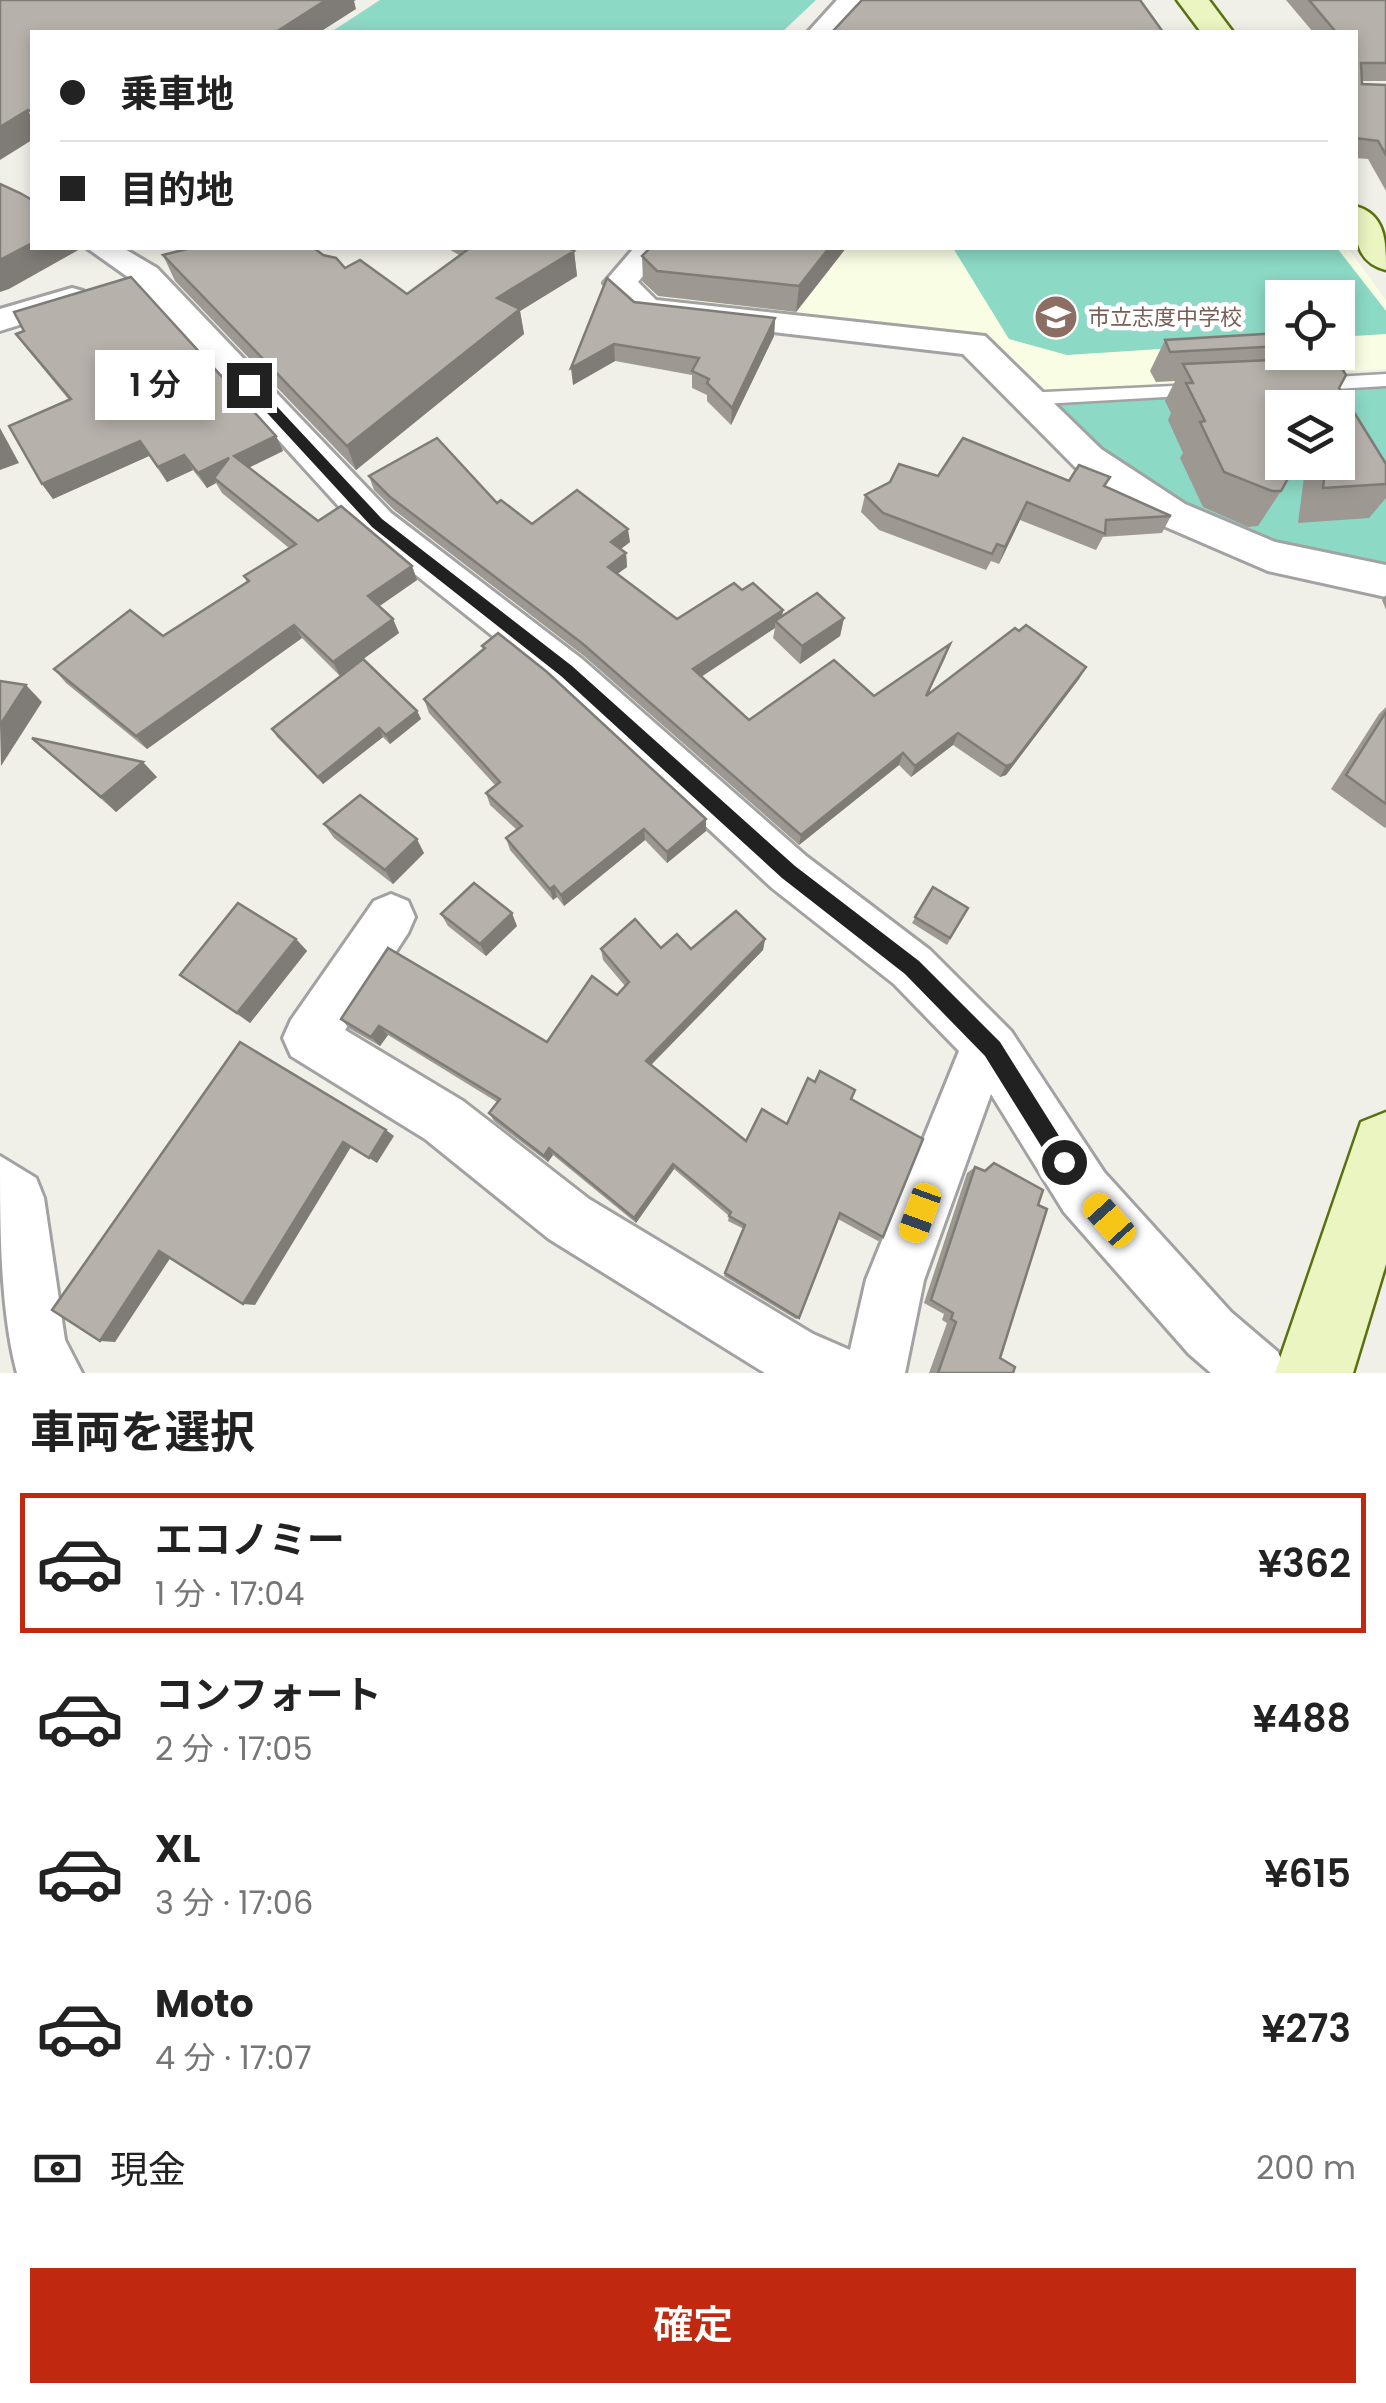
<!DOCTYPE html>
<html lang="ja">
<meta charset="utf-8">
<style>
body{margin:0;font-family:Poppins,"Noto Sans JP",sans-serif;background:#f6f6f6;color:#222;height:100vh;display:flex;flex-direction:column;font-size:38px;white-space:nowrap}
*{box-sizing:border-box;margin:0}
p{font-size:32px;color:#767676}
.icon{flex:none;width:55px;height:55px;fill:none;stroke:currentColor;stroke-width:2;stroke-linecap:round;stroke-linejoin:round}
.map{position:relative;height:1373px;overflow:hidden}
.side{display:flex;flex-direction:column;background:#fff;flex:1}
.side>*{flex:none}
.top-card{position:absolute;left:30px;top:30px;width:1328px;height:220px;border-radius:0px;box-shadow:0 5px 15px #0003;display:grid;align-content:center;height:220px;padding:0 30px;background:#fff}
.fabs{position:absolute;left:1265px;top:280px;display:grid;gap:20px}
.fabs a{display:grid;place-items:center;width:90px;height:90px;border-radius:0px;background:#fff;box-shadow:0 5px 15px #0003;font-size:50px}
.end{position:absolute;width:45px;height:45px;margin:-22px;border:12px solid #212121;background:#fff;box-shadow:0 0 0 5px #fff}
.from{border-radius:50%}
.bubble{position:absolute;height:70px;border-radius:0px;background:#fff;box-shadow:0 5px 15px #0003;font-size:32px;font-weight:600;line-height:70px;text-align:center}
.car{position:absolute;width:30px;height:60px;margin:-30px -15px;border-radius:12px;box-shadow:0 0 8px 2px #0007;background:linear-gradient(#f5c518 24%,#345 0 40%,#f5c518 0 76%,#345 0 86%,#f5c518 0)}
.top-card b{display:flex;align-items:center;gap:35px;height:95px;font-size:38px}
.top-card b+b{border-top:2px solid #e0e0e0}
.top-card i{width:25px;height:25px;background:#222}
ul{padding:0;list-style:none}
li{display:flex;align-items:center;gap:30px;height:140px;margin:0 20px 15px;padding:0 10px;border:5px solid transparent;border-radius:0px}
li div{flex:1}
li b{display:block;font-size:38px}
li em{font-style:normal;font-weight:600}
li.selected{border-color:#c12810}
li>.icon{width:90px;height:90px;stroke-width:1.5}
h2{padding:0 30px;font-size:45px;line-height:120px}
.pay{display:flex;align-items:center;gap:25px;height:110px;padding:0 30px;font-size:38px}
.pay p{margin-inline-start:auto}
.primary-button{display:flex;gap:20px;margin-top:auto;padding:20px 30px}
.primary-button a{flex:1;height:115px;border-radius:0px;background:#c12810;color:#fff;font-size:40px;font-weight:600;line-height:115px;text-align:center}
.map>svg:first-child{display:block}
.education{fill:#f9fde4;fill-rule:evenodd}
.pitch{fill:#8cd9c5;fill-rule:evenodd}
.lines{fill:none;stroke-linecap:round;stroke-linejoin:round}
.lane-casing{stroke:#a2a2a2;stroke-width:5}
.street-casing{stroke:#a2a2a2;stroke-width:6}
.secondary-casing{stroke:#59710e;stroke-width:5}
.lane{fill:#fff;fill-rule:evenodd}
.street{fill:#fff;fill-rule:evenodd}
.secondary{fill:#ebf5c1;fill-rule:evenodd}
.wall{fill:#9d9892}
.shaded-wall{fill:#7f7c77}
.building{fill:#b6b1aa;stroke:#7f7c77;stroke-width:2.5}
.route{fill:#212121}
.labels{text-anchor:middle;dominant-baseline:central;stroke-width:9;stroke-linejoin:round;paint-order:stroke}
.far-education-label{font-size:22px;fill:#785e54;stroke:#fff;text-anchor:start}
</style>
<div class="map">
<svg width="1386" height="1373" viewBox="0 0 1386 1373">
<rect width="100%" height="100%" fill="#f0efe8"/>
<path class="education" d="M659 248H1348L1386 300V369L1039 395 985 334 659 298 643 285 641 266ZM1282 298H1338V352H1282Z"/>
<g class="pitch">
<path d="M380 0H816L782 32H331Z"/>
<path d="M953 248H1337L1386 311V334L1338 337V298H1282V341L1067 355 1009 339Z"/>
<path d="M1386 379V569L1295 555 1148 487 1039 403ZM1282 408H1338V462H1282Z"/>
</g>
<g class="lines">
<defs>
<g id="lane">
<path d="M1386 374V386L1318 390 1310 384 1318 378Z"/>
<path d="M1194 385 1202 391 1200 395 1024 405 1016 399 1024 393Z"/>
</g>
<g id="street">
<path d="M837 0H863L834 32H808Z"/>
<path d="M87 248H123L157 268 391 513 582 659 806 856 930 950 1011 1031 1104 1172 1231 1312 1278 1352 1287 1373H1211L1189 1354 1064 1212 991 1094 924 1280 905 1373H765L549 1239 425 1139 291 1056 283 1038 291 1020 374 901 391 894 408 901 415 917 408 933 345 1030 463 1101 589 1199 813 1334 850 1350 866 1280 959 1051 894 984 772 888 552 683 363 533 135 282Z"/>
<path d="M634 248H666L638 282 656 300 985 336 1101 449 1185 504 1275 542 1386 565V597L1268 571 1159 524 1075 467 963 354 635 316 604 283Z"/>
<path d="M72 288 83 291 88 298 83 305 0 331V309Z"/>
<path d="M0 1156 36 1178 44 1198 65 1340 82 1373H17C0 1310 0 1225 0 1156Z"/>
</g>
<g id="secondary">
<path d="M1177 0H1209L1233 32H1201Z"/>
<path d="M1355 206C1386 214 1386 242 1386 270 1354 262 1355 235 1355 206Z"/>
<path d="M1386 1112V1264L1353 1373H1275L1361 1122Z"/>
</g>
</defs>
<use href="#lane" class="lane-casing"/>
<use href="#street" class="street-casing"/>
<use href="#secondary" class="secondary-casing"/>
<use href="#lane" class="lane"/>
<use href="#street" class="street"/>
<use href="#secondary" class="secondary"/>
</g>
<g class="wall">
<path d="M1286 0H1386V81H1362V84L1386 85V191L1368 159 1355 158V32H1313Z"/>
<path d="M447 248H569L574 251 577 276 520 311 524 334 356 470 175 281 163 255H323L345 268 407 294 459 255Z"/>
<path d="M846 248 796 312 658 296 643 282 642 256Z"/>
<path d="M634 302 775 318 774 336 731 425 707 401V395L692 388V375L615 361 573 385Z"/>
<path d="M1282 333V352H1314L1310 358 1339 388 1386 464V498L1369 518 1298 523 1306 462H1338V408H1282L1281 491 1258 526 1248 527 1203 507 1180 458 1183 453 1168 420 1171 413 1165 401 1175 381 1156 382 1150 371 1165 340Z"/>
<path d="M16 334 276 436 283 451 249 467 318 521 412 566 417 580 379 606 393 619 399 633 363 659 417 711 421 719 390 744 383 737 323 784 277 737 272 729 340 676 302 638 147 749 66 683 54 669 163 636 247 582 244 576 289 548 222 493 216 483 207 488 193 470 167 482 149 456 53 499 42 484 69 400 27 349Z"/>
<path d="M369 476 497 503 532 524 630 542 620 549 626 553 627 567 617 574 677 619 742 590 783 610 782 616 844 618 840 636 800 664 773 638 775 628 701 677 749 720 874 696 946 656 928 694 1019 631 1086 667 1079 679 1006 775 1000 777 953 745 911 777 899 765 799 845 584 656 394 510 374 490Z"/>
<path d="M938 476 1069 481 1105 487 1171 516 1162 533 1103 537 1096 550 1020 520 999 564 991 561 986 570 879 530 861 512 865 495Z"/>
<path d="M1386 595V610L1382 600Z"/>
<path d="M482 646 706 819V831L667 863 645 840 564 906 557 897 553 900 510 850 506 838 517 830 490 805 486 793 495 785 429 713 424 699 484 650Z"/>
<path d="M1386 707V827L1385 828 1331 789 1379 714Z"/>
<path d="M32 738 157 777 116 812Z"/>
<path d="M324 824 424 853 393 884 334 838Z"/>
<path d="M933 887 968 908 947 945 912 923Z"/>
<path d="M441 914 517 926 486 956 448 926Z"/>
<path d="M296 939 307 951 250 1023 180 975Z"/>
<path d="M765 939 763 950 651 1065 746 1141 851 1099 883 1237 878 1241 838 1219 799 1318 796 1319 724 1276 744 1229 728 1221 729 1216 674 1169 636 1223 553 1155 548 1162 494 1121 489 1113 497 1102 388 1035 380 1046 350 1029 341 1019 547 1042 617 995 625 986 603 960 601 949H691Z"/>
<path d="M994 1163 1038 1205 1000 1358 1013 1373H929L947 1323 942 1320 944 1314 924 1303 967 1173 975 1167 983 1171Z"/>
</g>
<g class="shaded-wall">
<path d="M326 0H356L354 1 356 9 320 32H276Z"/>
<path d="M28 110 32 119V140L0 160V127Z"/>
<path d="M32 243V248H82L9 289 0 292V260Z"/>
<path d="M829 248H846L796 312 799 286Z"/>
<path d="M574 251 577 276 520 311 524 334 356 470 347 446 497 298Z"/>
<path d="M775 318 774 336 731 425 732 408Z"/>
<path d="M614 344 615 361 573 385 571 368Z"/>
<path d="M0 428 19 463 0 470Z"/>
<path d="M276 436 283 451 242 471 234 456Z"/>
<path d="M140 441 149 456 53 499 42 484Z"/>
<path d="M184 455 193 470 167 482 158 467Z"/>
<path d="M229 458 214 478 216 483 207 488 198 473Z"/>
<path d="M1027 502 1020 520 999 564 1005 547Z"/>
<path d="M628 529 630 542 612 556 611 542Z"/>
<path d="M626 553 627 567 609 580 608 567Z"/>
<path d="M412 566 417 580 374 610 368 596Z"/>
<path d="M783 610 781 623 775 621V628L693 682V669Z"/>
<path d="M844 618 840 636 800 664 802 646Z"/>
<path d="M393 619 399 633 340 676 333 662Z"/>
<path d="M294 625 302 638 147 749 136 736Z"/>
<path d="M1086 667 1079 679 1006 775 1000 777 1006 766Z"/>
<path d="M26 685 42 702 1 766 0 725Z"/>
<path d="M417 711 421 719 390 744 386 735Z"/>
<path d="M379 728 383 737 323 784 318 777Z"/>
<path d="M958 733 953 745 911 777 915 766Z"/>
<path d="M903 753 899 765 799 845 801 835Z"/>
<path d="M143 762 157 777 116 812 101 797Z"/>
<path d="M706 819V831L667 863V852Z"/>
<path d="M644 829 645 840 564 906 561 895Z"/>
<path d="M417 839 424 853 393 884 385 870Z"/>
<path d="M554 886 557 897 553 900 550 889Z"/>
<path d="M512 913 517 926 486 956 480 944Z"/>
<path d="M296 939 307 951 250 1023 237 1013Z"/>
<path d="M765 939 763 950 647 1069 646 1061Z"/>
<path d="M379 1026 388 1035 380 1046 371 1037Z"/>
<path d="M386 1130 394 1136 377 1163 369 1158Z"/>
<path d="M343 1142 351 1147 255 1305 243 1304Z"/>
<path d="M549 1148 553 1155 548 1162 544 1156Z"/>
<path d="M673 1164 674 1169 636 1223 634 1218Z"/>
<path d="M159 1251 173 1254 115 1342 100 1341Z"/>
</g>
<g class="building">
<path d="M0 0H326L276 32H32V112L28 110 0 127Z"/>
<path d="M862 0H1140L1163 32H835L834 30Z"/>
<path d="M1309 0H1386V63H1361L1362 84 1386 85V155L1378 141 1355 138V32H1336Z"/>
<path d="M0 184 20 193 32 200V243L0 260Z"/>
<path d="M191 248H314L323 255 336 258 345 268 360 260 407 294 470 248H568L574 251 497 298 520 309 347 446 163 255Z"/>
<path d="M650 248H829L799 286 657 271 642 256Z"/>
<path d="M131 277 276 436 234 456 318 521 341 506 412 566 368 596 393 619 333 662 294 625 136 736 54 669 130 610 163 636 249 581 244 576 296 544 214 478 229 458 198 473 184 455 158 467 140 441 42 484 9 426 71 399 16 334 24 331 14 312Z"/>
<path d="M607 278 634 302 775 318 732 408 707 383 709 379 692 371 699 358 614 344 571 368Z"/>
<path d="M1282 333V346L1170 352 1165 340Z"/>
<path d="M1335 357 1346 375 1339 388 1386 464V484L1323 488 1326 462H1338V408H1333L1335 396 1328 408H1282V462H1297L1281 491H1272L1224 472 1200 422 1205 421 1186 383H1193L1183 364Z"/>
<path d="M437 438 497 503 501 500 532 524 577 490 628 529 611 542 626 553 608 567 677 619 734 583 742 590 753 583 783 610 693 669 749 720 834 660 874 696 950 644 926 696 1015 628 1019 631 1026 625 1086 667 1012 764 1006 766 958 733 915 766 903 753 801 835 583 644 389 496 369 476Z"/>
<path d="M963 438 1069 481 1079 465 1110 477 1104 486 1171 516 1106 520 1105 534 1027 502 1005 547 997 544 992 554 883 513 865 495 890 482 899 464 938 476Z"/>
<path d="M817 593 844 618 802 646 775 621Z"/>
<path d="M498 633 547 672 706 819 667 852 644 829 561 895 554 886 550 889 506 838 522 826 486 793 500 782 424 699 485 648 482 646Z"/>
<path d="M363 659 417 711 386 735 379 728 318 777 272 729Z"/>
<path d="M0 681 26 685 0 725Z"/>
<path d="M1386 712V804L1346 775Z"/>
<path d="M32 738 143 762 101 797Z"/>
<path d="M360 795 417 839 385 870 324 824Z"/>
<path d="M474 883 512 913 480 944 441 914Z"/>
<path d="M933 887 968 908 950 938 915 917Z"/>
<path d="M238 903 296 939 237 1013 180 975Z"/>
<path d="M736 911 765 939 646 1061 746 1141 762 1109 787 1124 808 1078 815 1082 820 1071 855 1090 851 1099 923 1139 883 1237 840 1213 799 1318 725 1273 745 1225 729 1216 731 1212 673 1164 634 1218 549 1148 544 1156 489 1113 500 1099 379 1026 371 1037 341 1019 388 948 547 1042 592 976 617 995 629 982 601 949 635 919 661 948 677 934 691 949Z"/>
<path d="M240 1042 386 1130 369 1158 343 1142 243 1304 159 1251 100 1341 52 1310Z"/>
<path d="M994 1163 1043 1190 1038 1205 1047 1209 1000 1358 1015 1367 1013 1373H938L956 1322 951 1319 953 1313 931 1300 975 1167 985 1171Z"/>
</g>
<path class="route" d="M244 382H254L382 519 572 666 795 866 919 961 1000 1042 1071 1155V1170H1056L985 1056 905 974 782 878 561 676 372 527 244 388Z"/>
<defs>
<symbol id="school-disc" viewBox="-11 -11 22 22"><circle r="9.5" fill="#8d6e63" stroke="#fff"/><path d="M0-5L7-2L0 1L-7-2ZM-4 1L0 2.5L4 1V4Q0 6-4 4Z" fill="#fff"/></symbol>
</defs>
<g fill-rule="evenodd">
<use href="#school-disc" x="1031" y="292" width="50" height="50"/>
</g>
<g class="labels">
<g class="far-education-label">
<text x="1088" y="317">市立志度中学校</text>
</g>
</g>
</svg>
<div class="fabs">
<a><svg class="icon" aria-label="locate" viewBox="0 0 24 24"><circle cx="12" cy="12" r="6"/><path d="M12 2v4M12 18v4M2 12h4M18 12h4"/></svg></a>
<a><svg class="icon" aria-label="layers" viewBox="0 0 24 24"><path d="M12 4l9 5-9 5-9-5zM3 14l9 5 9-5"/></svg></a>
</div>
<i class="end from" style="left:1064px;top:1162px"></i>
<i class="end" style="left:249px;top:385px"></i>
<div class="bubble" style="left:95px;top:350px;width:120px">1 分</div>
<i class="car" style="left:920px;top:1213px;rotate:200deg"></i>
<i class="car" style="left:1109px;top:1220px;rotate:318deg"></i>
<div class="top-card">
<b><i class="from"></i>乗車地</b>
<b><i></i>目的地</b>
</div>
</div>
<section class="side">
<h2>車両を選択</h2>
<ul>
<li class="selected"><svg class="icon" aria-label="car" viewBox="0 0 24 24"><path d="M5 17H2v-5l4-1 3-4h7l3 4 3 1v5h-3M9 17h6M6 11h13"/><circle cx="7" cy="17" r="2"/><circle cx="17" cy="17" r="2"/></svg><div><b>エコノミー</b><p>1 分 · 17:04</p></div><em>¥362</em></li>
<li><svg class="icon" aria-label="car" viewBox="0 0 24 24"><path d="M5 17H2v-5l4-1 3-4h7l3 4 3 1v5h-3M9 17h6M6 11h13"/><circle cx="7" cy="17" r="2"/><circle cx="17" cy="17" r="2"/></svg><div><b>コンフォート</b><p>2 分 · 17:05</p></div><em>¥488</em></li>
<li><svg class="icon" aria-label="car" viewBox="0 0 24 24"><path d="M5 17H2v-5l4-1 3-4h7l3 4 3 1v5h-3M9 17h6M6 11h13"/><circle cx="7" cy="17" r="2"/><circle cx="17" cy="17" r="2"/></svg><div><b>XL</b><p>3 分 · 17:06</p></div><em>¥615</em></li>
<li><svg class="icon" aria-label="car" viewBox="0 0 24 24"><path d="M5 17H2v-5l4-1 3-4h7l3 4 3 1v5h-3M9 17h6M6 11h13"/><circle cx="7" cy="17" r="2"/><circle cx="17" cy="17" r="2"/></svg><div><b>Moto</b><p>4 分 · 17:07</p></div><em>¥273</em></li>
</ul>
<div class="pay"><svg class="icon" aria-label="cash" viewBox="0 0 24 24"><path d="M3 7h18v10H3z"/><circle cx="12" cy="12" r="2"/></svg>現金<p>200 m</p></div>
<div class="primary-button"><a>確定</a></div>
</section>
